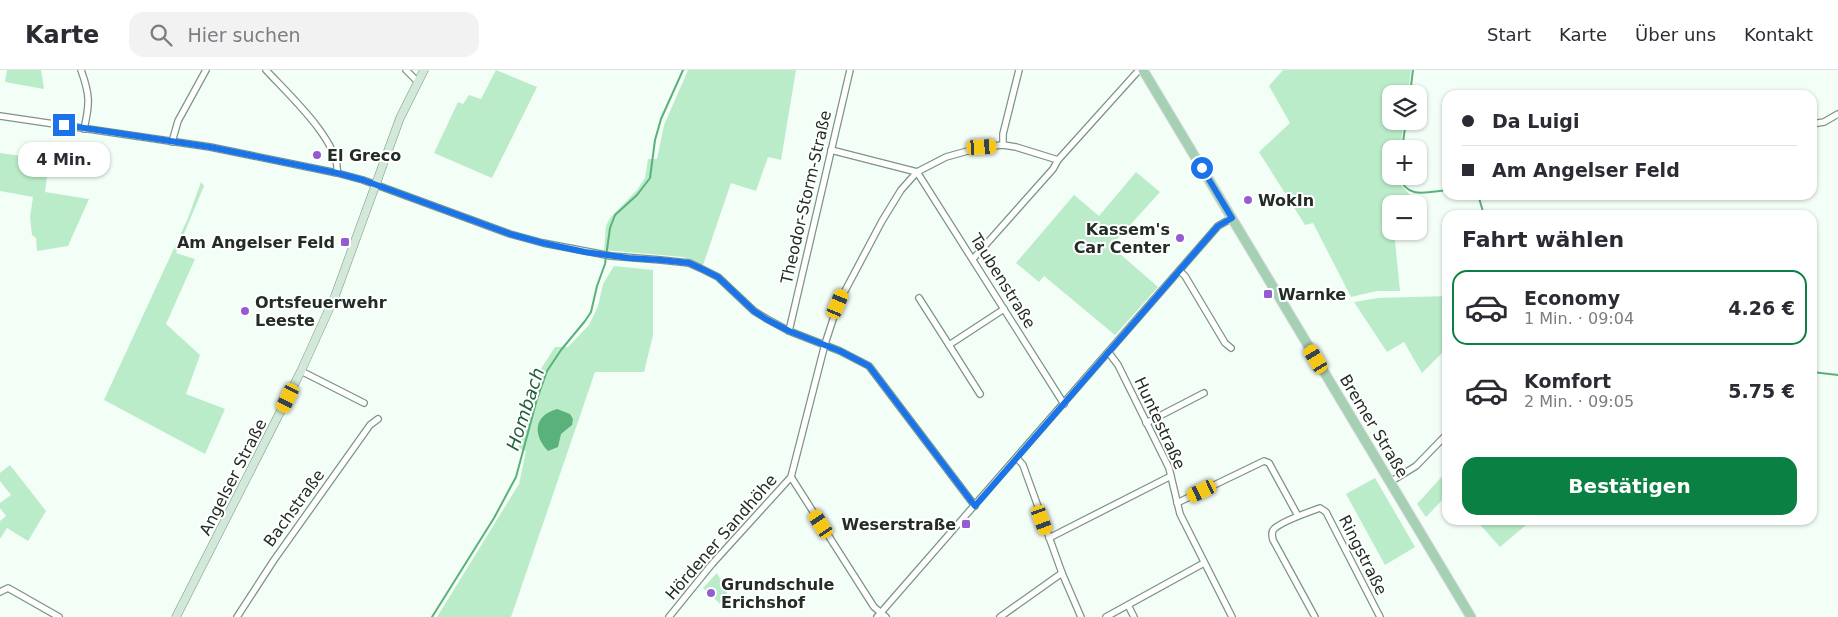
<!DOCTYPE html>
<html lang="de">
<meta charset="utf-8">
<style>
body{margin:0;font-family:"DejaVu Sans",sans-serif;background:#f2f2f3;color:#2b2b33;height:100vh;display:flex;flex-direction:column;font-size:19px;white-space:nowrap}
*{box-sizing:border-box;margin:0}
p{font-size:16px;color:#7c7c81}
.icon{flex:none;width:28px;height:28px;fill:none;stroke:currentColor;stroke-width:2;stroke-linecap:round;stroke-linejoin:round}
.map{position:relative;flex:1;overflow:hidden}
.side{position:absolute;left:1442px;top:140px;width:375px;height:315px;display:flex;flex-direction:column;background:#fff;border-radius:15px;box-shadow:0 1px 4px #0004}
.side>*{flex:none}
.top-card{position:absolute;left:1442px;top:20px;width:375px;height:110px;border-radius:15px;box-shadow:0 1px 4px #0004;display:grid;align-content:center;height:110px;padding:0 20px;background:#fff}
.tools{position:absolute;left:1382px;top:15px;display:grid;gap:10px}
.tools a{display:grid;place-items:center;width:45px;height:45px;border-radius:10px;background:#fff;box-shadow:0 1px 4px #0004;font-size:25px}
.end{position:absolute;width:22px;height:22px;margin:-11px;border:6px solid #1a73e8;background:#fff;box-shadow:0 0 0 2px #fff}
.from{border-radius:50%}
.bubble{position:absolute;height:35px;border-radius:15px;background:#fff;box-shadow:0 1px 4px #0004;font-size:16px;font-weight:800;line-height:35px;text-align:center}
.car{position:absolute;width:15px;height:30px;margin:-15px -8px;border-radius:6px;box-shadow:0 0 4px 1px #0007;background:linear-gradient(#f5c518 24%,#345 0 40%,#f5c518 0 76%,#345 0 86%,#f5c518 0)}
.top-card b{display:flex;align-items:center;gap:18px;height:48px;font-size:19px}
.top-card b+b{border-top:1px solid #e1e1e2}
.top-card i{width:12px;height:12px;background:#2b2b33}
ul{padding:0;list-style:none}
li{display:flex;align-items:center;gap:15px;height:75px;margin:0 10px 8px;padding:0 10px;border:2px solid transparent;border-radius:15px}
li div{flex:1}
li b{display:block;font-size:19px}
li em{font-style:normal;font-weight:800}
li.active{border-color:#0b8043}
li>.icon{width:45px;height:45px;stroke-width:1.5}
h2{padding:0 20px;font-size:22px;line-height:60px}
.primary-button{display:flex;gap:10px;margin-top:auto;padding:10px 20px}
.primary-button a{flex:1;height:58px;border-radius:15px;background:#0b8043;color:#fff;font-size:20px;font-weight:800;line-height:58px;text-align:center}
header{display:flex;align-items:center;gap:30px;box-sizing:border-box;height:70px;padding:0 25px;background:#fff;border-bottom:1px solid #e1e1e2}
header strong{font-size:24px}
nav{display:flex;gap:28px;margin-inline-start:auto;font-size:18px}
.search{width:350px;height:45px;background:#f2f2f3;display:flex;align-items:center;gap:12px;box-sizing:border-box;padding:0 18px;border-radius:15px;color:#7c7c81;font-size:19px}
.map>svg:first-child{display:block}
.green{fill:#baecc9}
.water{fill:#5bb17a}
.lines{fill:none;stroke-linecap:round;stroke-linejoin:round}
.stream{stroke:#5bb17a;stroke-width:2}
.minor-casing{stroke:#7c9583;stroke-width:8}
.secondary-casing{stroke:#7c9583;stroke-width:9}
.primary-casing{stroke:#d7d9d8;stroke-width:11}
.minor{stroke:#fff;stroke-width:5.5}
.secondary{stroke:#d2e8d9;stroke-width:8}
.primary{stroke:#a6d0b3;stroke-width:9}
.route{stroke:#1a73e8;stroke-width:6}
.poi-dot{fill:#955bd2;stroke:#fff;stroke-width:2}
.labels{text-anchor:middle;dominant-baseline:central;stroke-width:4;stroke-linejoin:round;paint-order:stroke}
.poi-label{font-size:16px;font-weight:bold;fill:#232d26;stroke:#fff;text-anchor:start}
.street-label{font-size:16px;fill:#232d26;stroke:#fff}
.water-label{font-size:18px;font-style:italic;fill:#225f3a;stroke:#fff}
</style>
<header>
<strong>Karte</strong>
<div class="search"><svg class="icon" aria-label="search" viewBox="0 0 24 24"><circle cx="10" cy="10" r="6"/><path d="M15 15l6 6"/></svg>Hier suchen</div>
<nav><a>Start</a><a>Karte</a><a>Über uns</a><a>Kontakt</a></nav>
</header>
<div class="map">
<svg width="1838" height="547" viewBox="0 0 1838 547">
<rect width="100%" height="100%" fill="#f3fef6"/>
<g class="green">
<path d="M7 0H41L44 19 5 12Z"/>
<path d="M496 0 537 17 492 108 434 83 458 32 463 34 469 25 481 29Z"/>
<path d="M688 0H796L781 90 768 87 756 121 731 113 703 195 683 187 604 180 606 156 610 148 637 120 645 108 648 89H657L664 55Z"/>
<path d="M1283 0H1411L1408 24H1391V51H1404L1400 79H1391V106H1397V111L1410 125 1391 127V161H1394L1400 221H1377L1351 227 1313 153 1305 155 1259 82 1290 53 1269 16Z"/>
<path d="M0 83 49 90 45 122 89 129 68 176 37 181 36 168 32 165 30 147 33 127 0 121Z"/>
<path d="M1136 102 1160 122 1111 176 1158 217 1115 265 1044 206 1039 212 1016 193 1074 125 1099 146Z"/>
<path d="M201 112 204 116 176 183 195 189 166 254 200 285 186 324 225 339 205 384 104 330 188 148Z"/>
<path d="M614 196 653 200V265L644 302H595L511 547H437L519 414 526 381 518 378 539 302 555 277H568L589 255 598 236 603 214Z"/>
<path d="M1447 226V278L1422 303 1404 272 1387 282 1354 232 1378 228Z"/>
<path d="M10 395 46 441 28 471 7 458 0 469V451L6 446 0 438V433L11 425 0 411V403Z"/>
<path d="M1447 401V425L1426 447 1417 434Z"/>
<path d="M1375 408 1415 477 1385 495 1346 424Z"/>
<path d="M1476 450H1532L1500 477Z"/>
<path d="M717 503 733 535 728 541 703 518Z"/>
</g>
<path class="water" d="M557 339 570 344 573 349 572 355 561 364 558 377 548 381C533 365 533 346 557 339Z"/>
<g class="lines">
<g class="stream">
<path d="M1410 24 1413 0"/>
<path d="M1402 79 1406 51"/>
<path d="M1399 106C1407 130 1427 122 1448 120"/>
<path d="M1476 125 1479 128 1484 145"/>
<path d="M1812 302 1838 305"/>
<path d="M432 547 494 448 516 407 537 329 547 301 561 280 585 251 591 242 597 216 605 194 610 158 615 145 637 125 650 108 655 70 661 49 683 0"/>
</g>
<defs>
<g id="minor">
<path d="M81 0C90 25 90 33 84 59"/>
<path d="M266 0C286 22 341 72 337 103"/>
<path d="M406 0 417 11"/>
<path d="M0 46 210 77 337 103 363 110 510 164 543 173 611 186 661 190 689 193 700 198 718 207 754 241 767 249 789 261 840 281 869 296 975 436"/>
<path d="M1812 54 1824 52 1838 44"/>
<path d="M172 72 178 51 206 0"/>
<path d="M1003 75V64L1019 0"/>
<path d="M831 80 917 102 1064 334"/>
<path d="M973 189 1053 99 1058 90"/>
<path d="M1180 201 1185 206 1225 273 1231 278"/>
<path d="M919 228 949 275 1004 239"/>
<path d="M789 261 850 0"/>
<path d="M949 275 980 324"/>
<path d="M1109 283 1118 295 1169 398 1180 444 1232 547"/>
<path d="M301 301 364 333"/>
<path d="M1146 353 1204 323"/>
<path d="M1017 388 1023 395 1062 503 1081 547"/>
<path d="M791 407 874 537 886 547"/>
<path d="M1390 412 1416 396 1448 363"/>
<path d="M1177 433 1264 391 1269 393 1298 446"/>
<path d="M1049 468 1171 406"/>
<path d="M0 522 8 518 59 547"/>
<path d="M1128 535 1134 547"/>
<path d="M237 547 274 490 370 355 378 349"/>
<path d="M669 547 712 494 791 407 825 274 838 234 882 151 901 120 917 102 946 87 982 77 1003 75 1016 77 1058 90 1139 0"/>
<path d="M877 547 1218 156 1232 148"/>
<path d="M1000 547 1062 503"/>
<path d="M1106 547 1204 493"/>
<path d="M1315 547 1273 470C1272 466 1271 462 1274 459 1282 451 1309 442 1320 438L1326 442 1380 547"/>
</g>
<path id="secondary" d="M176 547 301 301 335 226 400 48 424 0"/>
<path id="primary" d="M1143 0 1471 547"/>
</defs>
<use href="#minor" class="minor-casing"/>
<use href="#secondary" class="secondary-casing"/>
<use href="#primary" class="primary-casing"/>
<use href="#minor" class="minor"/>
<use href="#secondary" class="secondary"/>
<use href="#primary" class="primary"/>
</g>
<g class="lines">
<path class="route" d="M64 55 210 77 337 103 363 110 510 164 543 173 585 182 629 188 661 190 689 193 700 198 718 207 754 241 766 249 789 261 840 281 869 296 975 436 1218 156 1232 148 1202 98"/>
</g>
<g class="poi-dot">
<circle cx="317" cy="85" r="5"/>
<circle cx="1248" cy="130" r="5"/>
<circle cx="1180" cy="168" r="5"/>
<rect x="340" y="167" width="10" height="10" rx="2.5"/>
<rect x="1263" y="219" width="10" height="10" rx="2.5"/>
<circle cx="245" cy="241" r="5"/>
<rect x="961" y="449" width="10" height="10" rx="2.5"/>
<circle cx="711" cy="523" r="5"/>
</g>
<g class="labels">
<g class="poi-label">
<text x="327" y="85">El Greco</text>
<text x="1258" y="130">WokIn</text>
<text x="1170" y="159" text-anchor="end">Kassem's<tspan x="1170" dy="18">Car Center</tspan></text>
<text x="335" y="172" text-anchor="end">Am Angelser Feld</text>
<text x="1278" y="224">Warnke</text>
<text x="255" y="232">Ortsfeuerwehr<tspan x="255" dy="18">Leeste</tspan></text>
<text x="956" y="454" text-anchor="end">Weserstraße</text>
<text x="721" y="514">Grundschule<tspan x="721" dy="18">Erichshof</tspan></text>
</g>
<g class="street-label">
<text transform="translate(806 127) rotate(-77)">Theodor-Storm-Straße</text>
<text transform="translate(1003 211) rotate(58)">Taubenstraße</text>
<text transform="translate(1160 353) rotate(65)">Huntestraße</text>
<text transform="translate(1374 356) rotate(59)">Bremer Straße</text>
<text transform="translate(233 407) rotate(-63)">Angelser Straße</text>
<text transform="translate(294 438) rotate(-54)">Bachstraße</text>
<text transform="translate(721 467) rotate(-49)">Hördener Sandhöhe</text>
<text transform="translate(1363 485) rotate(63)">Ringstraße</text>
</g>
<g class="water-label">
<text transform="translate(525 339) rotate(-72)">Hombach</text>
</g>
</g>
</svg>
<div class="tools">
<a><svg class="icon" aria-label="layers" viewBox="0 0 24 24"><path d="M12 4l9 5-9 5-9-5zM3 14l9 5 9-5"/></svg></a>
<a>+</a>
<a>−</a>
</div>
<i class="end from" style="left:1202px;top:98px"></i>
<i class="end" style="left:64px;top:55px"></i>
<div class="bubble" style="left:18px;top:72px;width:92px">4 Min.</div>
<i class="car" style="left:982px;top:77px;rotate:87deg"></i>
<i class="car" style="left:838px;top:234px;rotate:23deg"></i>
<i class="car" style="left:1316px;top:289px;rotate:329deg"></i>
<i class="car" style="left:288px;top:328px;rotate:206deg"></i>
<i class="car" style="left:1202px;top:421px;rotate:244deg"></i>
<i class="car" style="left:1042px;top:450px;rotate:160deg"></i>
<i class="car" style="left:821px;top:454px;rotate:327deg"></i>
<div class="top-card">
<b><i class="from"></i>Da Luigi</b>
<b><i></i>Am Angelser Feld</b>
</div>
<section class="side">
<h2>Fahrt wählen</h2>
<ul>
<li class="active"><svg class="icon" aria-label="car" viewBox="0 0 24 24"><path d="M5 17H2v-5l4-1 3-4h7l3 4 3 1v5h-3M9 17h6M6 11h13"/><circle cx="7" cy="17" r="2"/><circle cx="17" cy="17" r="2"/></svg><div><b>Economy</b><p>1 Min. · 09:04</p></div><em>4.26 €</em></li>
<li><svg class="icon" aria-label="car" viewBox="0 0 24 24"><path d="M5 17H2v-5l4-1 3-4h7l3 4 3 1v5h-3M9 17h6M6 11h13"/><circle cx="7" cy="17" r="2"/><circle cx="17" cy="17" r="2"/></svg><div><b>Komfort</b><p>2 Min. · 09:05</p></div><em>5.75 €</em></li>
</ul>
<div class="primary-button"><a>Bestätigen</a></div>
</section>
</div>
